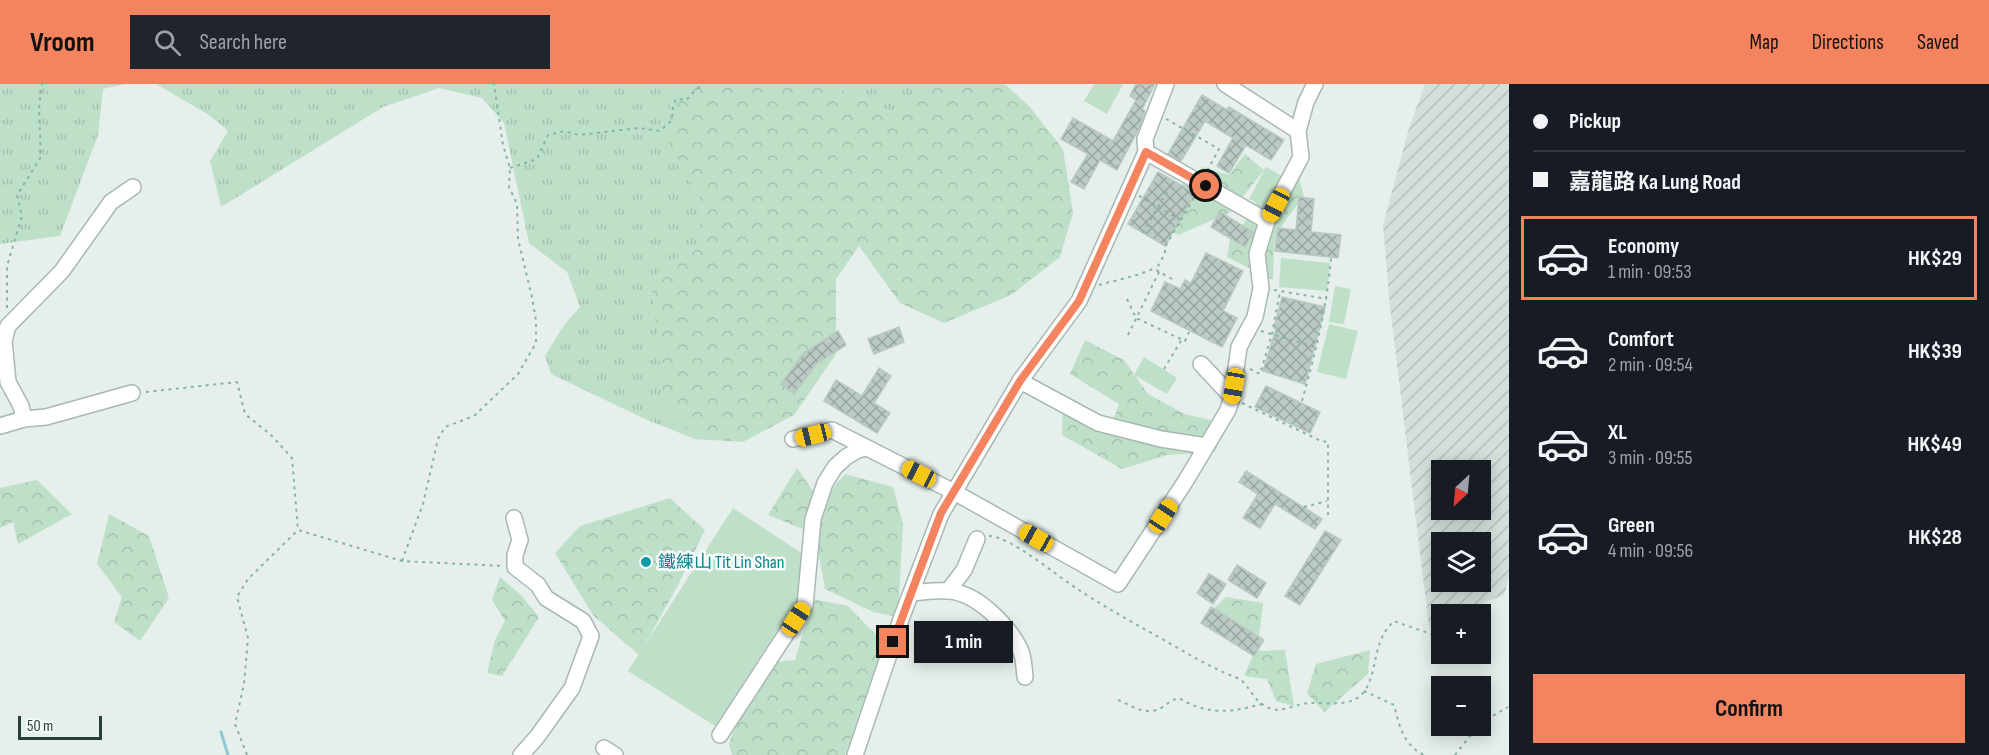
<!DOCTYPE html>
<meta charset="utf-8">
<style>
body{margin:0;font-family:"Sofia Sans Condensed","Noto Sans TC",sans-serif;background:#20242c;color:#f1f3f6;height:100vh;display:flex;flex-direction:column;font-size:22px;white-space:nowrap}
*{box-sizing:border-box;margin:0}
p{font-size:20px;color:#9ea1a6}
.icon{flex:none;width:33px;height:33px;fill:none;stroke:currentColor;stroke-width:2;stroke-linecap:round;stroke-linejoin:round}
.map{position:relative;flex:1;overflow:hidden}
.drawer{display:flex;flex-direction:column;background:#171b24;width:480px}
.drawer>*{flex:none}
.guide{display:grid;align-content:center;height:132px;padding:0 24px;background:#171b24}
.needle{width:39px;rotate:206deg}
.fabs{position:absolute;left:1431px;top:376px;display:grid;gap:12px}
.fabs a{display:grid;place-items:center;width:60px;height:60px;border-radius:0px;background:#171b24;box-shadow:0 3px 15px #0003;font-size:30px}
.scale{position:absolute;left:18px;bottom:15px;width:84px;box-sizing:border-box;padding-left:6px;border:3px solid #24423a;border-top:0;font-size:16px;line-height:21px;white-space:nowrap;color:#24423a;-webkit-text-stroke:4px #f7fbf9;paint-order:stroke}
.end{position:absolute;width:27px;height:27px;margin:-14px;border:8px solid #f4845f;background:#111;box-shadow:0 0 0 3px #111}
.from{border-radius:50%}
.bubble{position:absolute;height:42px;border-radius:0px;background:#171b24;box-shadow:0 3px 15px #0003;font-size:20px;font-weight:700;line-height:42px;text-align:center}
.car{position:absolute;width:18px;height:36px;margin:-18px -9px;border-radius:8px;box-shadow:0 0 4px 2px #0007;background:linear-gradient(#f5c518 24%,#345 0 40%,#f5c518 0 76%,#345 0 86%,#f5c518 0)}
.guide b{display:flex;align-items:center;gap:21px;height:57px;font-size:22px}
.guide b+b{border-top:2px solid #363941}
.guide i{width:15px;height:15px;background:#f1f3f6}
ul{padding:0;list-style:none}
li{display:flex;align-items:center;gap:18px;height:84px;margin:0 12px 9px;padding:0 12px;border:3px solid transparent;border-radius:0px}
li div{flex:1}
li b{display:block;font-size:22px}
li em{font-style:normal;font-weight:700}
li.on{border-color:#f4845f}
li>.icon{width:54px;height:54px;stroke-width:1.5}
.action{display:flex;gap:12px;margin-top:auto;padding:12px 24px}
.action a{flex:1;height:69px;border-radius:0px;background:#f4845f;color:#111;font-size:24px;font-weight:700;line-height:69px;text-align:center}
header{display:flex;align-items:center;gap:36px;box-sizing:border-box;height:84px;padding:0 30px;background:#f4845f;color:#111}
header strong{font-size:28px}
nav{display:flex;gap:33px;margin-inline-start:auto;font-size:21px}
.search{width:420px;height:54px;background:#20242c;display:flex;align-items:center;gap:15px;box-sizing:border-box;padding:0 21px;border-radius:0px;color:#9ea1a6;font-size:22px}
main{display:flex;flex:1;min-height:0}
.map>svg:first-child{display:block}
.industrial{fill:url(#industrial-furrows);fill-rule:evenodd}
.grass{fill:url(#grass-tufts)}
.forest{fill:url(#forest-crowns)}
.garden{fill:#bfe0c8}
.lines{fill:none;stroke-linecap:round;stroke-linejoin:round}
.stream{stroke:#8ec9d4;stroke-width:3}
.building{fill:url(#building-cross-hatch);stroke:#b8c9c2;stroke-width:1.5}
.minor-casing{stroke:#a8b8b2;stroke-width:18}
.path{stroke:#86b3a5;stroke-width:2;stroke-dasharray:3 4.5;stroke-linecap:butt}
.minor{stroke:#fff;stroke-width:15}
.route{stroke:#f4845f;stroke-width:8}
.culture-dot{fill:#0f9aa8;stroke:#f7fbf9;stroke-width:2}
.labels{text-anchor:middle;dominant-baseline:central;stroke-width:5;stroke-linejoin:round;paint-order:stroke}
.culture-label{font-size:18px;fill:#0d838f;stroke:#f7fbf9;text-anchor:start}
</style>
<header>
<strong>Vroom</strong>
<div class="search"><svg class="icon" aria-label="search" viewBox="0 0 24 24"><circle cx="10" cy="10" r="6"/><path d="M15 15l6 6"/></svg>Search here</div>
<nav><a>Map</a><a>Directions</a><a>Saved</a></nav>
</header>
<main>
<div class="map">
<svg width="1509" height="671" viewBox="0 0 1509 671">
<defs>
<pattern id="industrial-furrows" width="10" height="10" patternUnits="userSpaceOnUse" patternTransform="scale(1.5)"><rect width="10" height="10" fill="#d4dfda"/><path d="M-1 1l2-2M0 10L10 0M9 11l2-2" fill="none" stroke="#b6c1bc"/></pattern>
<pattern id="grass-tufts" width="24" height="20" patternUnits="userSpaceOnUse" patternTransform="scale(1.5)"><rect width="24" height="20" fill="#bfe0c8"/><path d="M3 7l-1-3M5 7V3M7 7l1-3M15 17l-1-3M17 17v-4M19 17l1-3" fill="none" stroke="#a4c1ad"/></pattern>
<pattern id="forest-crowns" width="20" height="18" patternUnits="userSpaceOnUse" patternTransform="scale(1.5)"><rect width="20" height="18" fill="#bfe0c8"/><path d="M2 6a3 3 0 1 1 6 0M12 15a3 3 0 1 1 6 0" fill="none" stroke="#a4c1ad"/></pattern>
<pattern id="building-cross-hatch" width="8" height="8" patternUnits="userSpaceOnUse" patternTransform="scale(1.5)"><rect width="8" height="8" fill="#bbcac4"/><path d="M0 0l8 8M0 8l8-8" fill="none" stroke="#98a6a0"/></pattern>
</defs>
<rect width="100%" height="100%" fill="#e6efeb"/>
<path class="industrial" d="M1425 0H1509V493L1504 511 1467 525 1465 531H1442L1441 546 1429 543 1390 223 1383 141 1409 44ZM1442 387H1480V426H1442ZM1442 459H1480V498H1442Z"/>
<g class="grass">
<path d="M0 0H126L103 5 98 51 60 152 0 160Z"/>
<path d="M156 0H681L673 6 667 53 703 120 696 162 669 179 664 318 695 355 645 335 551 290 545 272 564 241 580 223 567 188 529 159 504 39 482 14 439 4 383 23 221 123 210 77 228 47 209 31Z"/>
<path d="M829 0H923L892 29Z"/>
</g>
<g class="forest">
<path d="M681 0H829L892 29 923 0H1005L1029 22 1063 65 1073 129 1060 173 1011 211 944 239 900 219 859 162 836 195V270L794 331 743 358 695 355 664 318 651 195 669 179 696 162 703 120 666 53 673 6Z"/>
<path d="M1245 70 1264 86 1231 128 1178 151 1147 131 1203 83 1229 91Z"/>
<path d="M1298 91 1304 112 1283 140 1274 162 1273 196 1227 173 1232 144 1243 141 1257 117Z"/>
<path d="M1085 256 1124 276 1148 310 1185 330 1227 340 1215 368 1167 371 1122 385 1062 351 1063 324 1110 346 1119 320 1070 290Z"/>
<path d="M797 384 821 418 845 390 893 403 903 440 898 533 873 528 825 505 815 450 768 431Z"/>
<path d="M37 396 72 430 18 460 13 438 0 444V404Z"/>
<path d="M670 414 705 446 677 503 639 571 593 531 555 469 580 442Z"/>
<path d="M109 430 149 452 169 514 140 557 114 538 122 513 97 480Z"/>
<path d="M500 493 521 511 539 533 502 592 487 589 495 556 505 537 492 516Z"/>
<path d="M1226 513 1263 519 1259 553 1213 525Z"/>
<path d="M813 515 848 522 884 559 845 671H732L729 660 743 622 763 579 795 576Z"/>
<path d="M1285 566 1294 622 1276 617 1267 595 1244 592 1255 567Z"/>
<path d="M1370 566 1368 590 1324 628 1307 609 1316 580Z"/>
</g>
<g class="garden">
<path d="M1094 0H1123L1107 30 1084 17Z"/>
<path d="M1266 83 1282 92 1265 123 1249 115Z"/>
<path d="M1281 174 1330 179 1327 207 1279 203Z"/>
<path d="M1335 202 1351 205 1344 240 1329 238Z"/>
<path d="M1329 240 1358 247 1346 295 1317 288Z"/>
<path d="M1144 273 1177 294 1167 310 1134 291Z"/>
<path d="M733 424 806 472 800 512 715 642 628 587Z"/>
</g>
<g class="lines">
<path class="stream" d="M221 648 228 671"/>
</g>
<g class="building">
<path d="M1136 0H1155L1142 25 1145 27 1139 44 1117 86 1100 76 1084 105 1071 98 1088 70 1061 55 1073 34 1113 57 1136 16 1130 12Z"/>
<path d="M1202 11 1227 26 1229 23 1284 56 1271 76 1246 61 1229 89 1217 82 1233 54 1205 37 1181 77 1168 70Z"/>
<path d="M1158 88 1195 109 1165 162 1128 140Z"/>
<path d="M1299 113 1314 115 1311 148 1341 151 1338 174 1275 167 1278 144 1296 146Z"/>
<path d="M1220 128 1253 148 1245 163 1211 143Z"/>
<path d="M1206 169 1243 187 1223 227 1237 234 1222 263 1151 227 1165 198 1180 205 1185 196 1191 199Z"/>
<path d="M1282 213 1325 223 1305 300 1263 287 1276 245 1274 244Z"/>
<path d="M899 243 904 258 874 270 868 255Z"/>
<path d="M838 247 846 261 817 279 794 310 781 300 804 269Z"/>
<path d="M879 284 891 292 874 319 890 329 877 349 824 317 836 296 862 312Z"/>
<path d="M1266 302 1320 328 1310 349 1255 323Z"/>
<path d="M1246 387 1322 435 1315 445 1275 420 1260 444 1243 434 1258 410 1239 398Z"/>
<path d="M1325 447 1341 456 1300 521 1285 512Z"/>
<path d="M1237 481 1266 499 1257 514 1228 496Z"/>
<path d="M1209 490 1226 500 1213 520 1197 509Z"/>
<path d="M1211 523 1264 556 1254 572 1201 539Z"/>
</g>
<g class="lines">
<defs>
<g id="minor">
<path d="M1225 0 1298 47"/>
<path d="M1146 68 1267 137"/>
<path d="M1201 280 1232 313"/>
<path d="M1020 297 1098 339 1161 355 1206 362"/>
<path d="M24 335 46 333 132 309"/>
<path d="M0 342 24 335 21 322 8 298 4 257 8 242 62 187 111 118 133 103"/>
<path d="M793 355 832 346 954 408 1118 500 1185 398 1228 326 1232 313 1239 263 1255 233 1261 204 1257 170 1267 137 1301 73 1298 47 1306 18 1315 0"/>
<path d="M514 434 520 456 515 471V483L538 501 546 514 583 537 591 552 572 604 537 653 521 671"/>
<path d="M948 507 964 486 977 455"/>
<path d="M911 509C923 508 937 506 949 507 977 509 1008 541 1020 565 1024 573 1024 584 1025 593"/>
<path d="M720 651 805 521 813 435 825 399 835 383 846 373 858 366 867 364"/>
<path d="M604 664 615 671"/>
<path d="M855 671 901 535 941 430 1020 297 1079 217 1146 68 1145 55 1166 0"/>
</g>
</defs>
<use href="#minor" class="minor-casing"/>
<g class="path">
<path d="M1166 35 1219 65 1206 89"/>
<path d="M510 84 537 75 548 51 564 47 579 51 639 44 660 47 672 36 673 23 676 15 686 16 702 0"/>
<path d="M1139 112 1181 136"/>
<path d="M1143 149 1173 97"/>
<path d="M1172 195 1156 186 1165 169V163L1195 112"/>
<path d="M1099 201 1137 191 1153 185 1156 186"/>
<path d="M1274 206 1327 215"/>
<path d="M1127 215 1136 234 1185 257 1189 248"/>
<path d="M7 224V182L22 132 17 111 41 73 39 25 42 0"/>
<path d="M1261 247 1316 263"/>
<path d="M1128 251 1159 188"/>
<path d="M1164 285 1182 255"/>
<path d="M1250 285 1260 290 1272 250 1280 207"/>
<path d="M146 308 237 298 245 330 271 351 292 374 298 446 402 477 503 482"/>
<path d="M1302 317C1315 270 1327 223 1331 174"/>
<path d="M1242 319 1321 357 1328 358V431"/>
<path d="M1304 423 1327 417"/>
<path d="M989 452C1012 453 1058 493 1079 506 1106 524 1134 539 1162 555 1188 570 1213 585 1240 595 1251 604 1254 618 1269 624 1281 630 1297 619 1310 619 1328 618 1354 625 1366 605 1379 581 1372 558 1394 537L1442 554"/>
<path d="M402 477 423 420 438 355 445 343 474 332 518 290 536 259V237L532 213 518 155 517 120 509 103 510 84 503 61 494 0"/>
<path d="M1364 607 1394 621C1399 641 1403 661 1424 671"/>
<path d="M1118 616C1132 622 1146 632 1161 624 1167 620 1171 616 1179 614 1207 631 1230 629 1262 620"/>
<path d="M1480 639 1508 623"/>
<path d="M247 671 235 640 244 600 248 554 237 513 248 495 298 446"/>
<path d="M1455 671 1478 642"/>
</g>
<use href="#minor" class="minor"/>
</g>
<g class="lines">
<path class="route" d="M893 558 941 429 1020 297 1079 217 1146 68 1206 102"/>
</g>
<circle class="culture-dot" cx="646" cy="478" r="6"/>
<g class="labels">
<g class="culture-label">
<text x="658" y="478">鐵練山 Tit Lin Shan</text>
</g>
</g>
</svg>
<div class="fabs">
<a><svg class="needle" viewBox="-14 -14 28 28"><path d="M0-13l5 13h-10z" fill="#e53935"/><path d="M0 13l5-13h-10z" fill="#9ea1a6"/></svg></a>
<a><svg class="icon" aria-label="layers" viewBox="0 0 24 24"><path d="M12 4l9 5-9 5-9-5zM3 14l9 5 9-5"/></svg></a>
<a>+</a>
<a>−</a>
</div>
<div class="scale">50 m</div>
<i class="end from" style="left:1206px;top:102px"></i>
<i class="end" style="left:893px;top:558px"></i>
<div class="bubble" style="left:914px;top:537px;width:99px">1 min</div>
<i class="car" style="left:1276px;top:121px;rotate:208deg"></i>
<i class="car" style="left:1234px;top:302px;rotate:190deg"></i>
<i class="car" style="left:813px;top:351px;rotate:256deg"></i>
<i class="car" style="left:919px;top:390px;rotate:297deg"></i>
<i class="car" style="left:1163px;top:432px;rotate:33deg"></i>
<i class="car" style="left:1036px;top:454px;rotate:299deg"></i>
<i class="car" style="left:796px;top:535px;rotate:33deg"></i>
</div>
<section class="drawer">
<div class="guide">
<b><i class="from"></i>Pickup</b>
<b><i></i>嘉龍路 Ka Lung Road</b>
</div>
<ul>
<li class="on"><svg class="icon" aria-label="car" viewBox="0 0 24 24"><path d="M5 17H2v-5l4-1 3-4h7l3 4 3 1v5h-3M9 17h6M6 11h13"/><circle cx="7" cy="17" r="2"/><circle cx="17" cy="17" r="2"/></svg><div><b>Economy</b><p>1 min · 09:53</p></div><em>HK$29</em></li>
<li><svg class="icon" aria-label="car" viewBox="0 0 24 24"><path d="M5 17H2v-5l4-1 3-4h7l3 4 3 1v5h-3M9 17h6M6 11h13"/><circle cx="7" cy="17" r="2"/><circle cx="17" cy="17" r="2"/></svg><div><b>Comfort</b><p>2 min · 09:54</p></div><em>HK$39</em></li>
<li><svg class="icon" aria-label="car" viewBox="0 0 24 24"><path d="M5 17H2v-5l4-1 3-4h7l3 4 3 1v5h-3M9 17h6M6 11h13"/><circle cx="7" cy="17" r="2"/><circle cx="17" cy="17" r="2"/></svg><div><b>XL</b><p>3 min · 09:55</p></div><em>HK$49</em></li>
<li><svg class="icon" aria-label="car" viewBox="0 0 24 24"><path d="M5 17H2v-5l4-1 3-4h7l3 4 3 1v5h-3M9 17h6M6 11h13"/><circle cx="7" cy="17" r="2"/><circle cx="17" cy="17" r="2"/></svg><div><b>Green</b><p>4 min · 09:56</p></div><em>HK$28</em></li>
</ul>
<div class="action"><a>Confirm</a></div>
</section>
</main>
